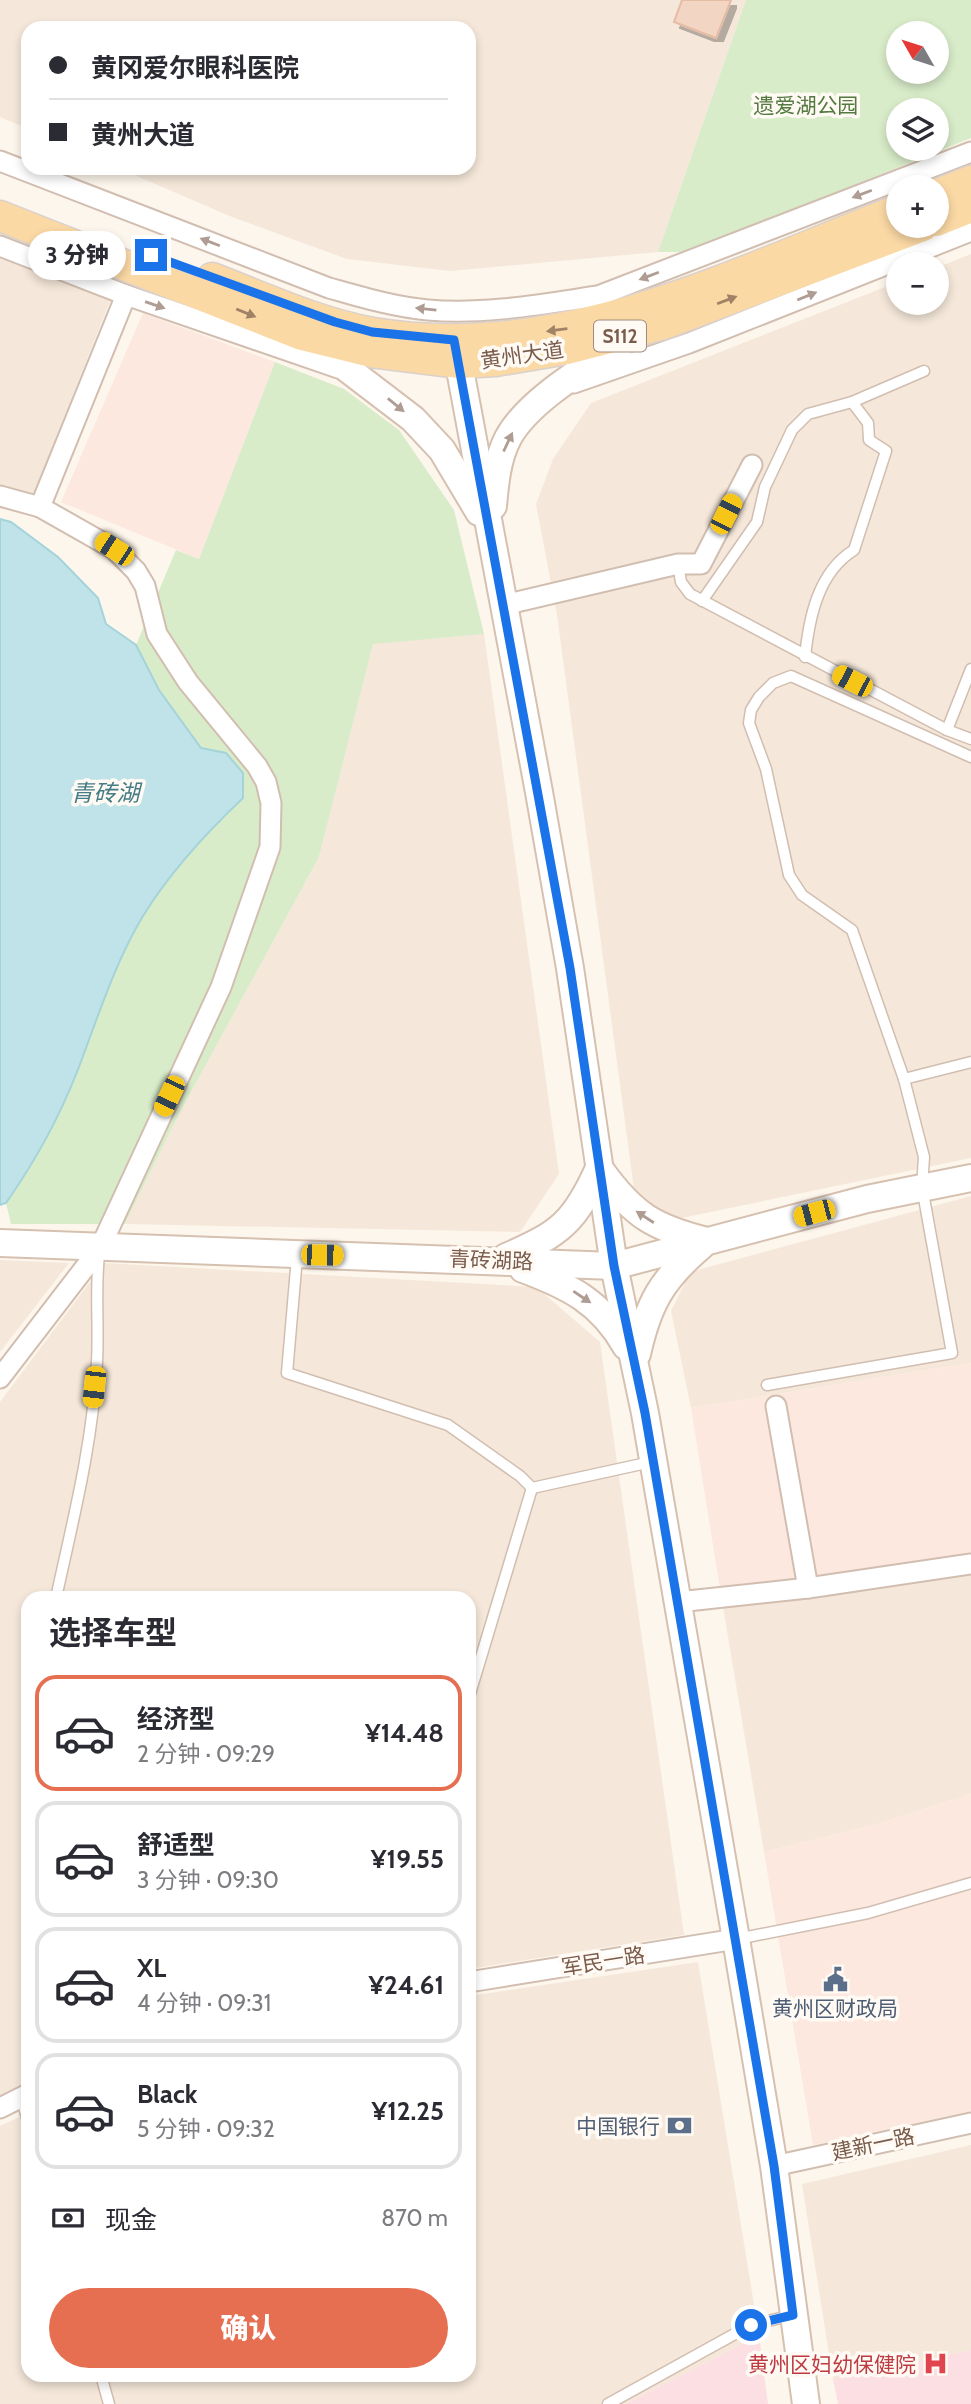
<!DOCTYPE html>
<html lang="zh">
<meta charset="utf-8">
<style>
body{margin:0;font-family:Cabin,"Noto Sans SC",sans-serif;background:#f2f2f3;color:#2b2b33;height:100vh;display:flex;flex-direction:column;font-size:26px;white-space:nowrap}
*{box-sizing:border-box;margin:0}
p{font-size:23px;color:#7c7c81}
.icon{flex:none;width:38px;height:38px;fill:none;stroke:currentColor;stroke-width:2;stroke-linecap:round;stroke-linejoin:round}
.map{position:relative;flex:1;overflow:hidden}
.details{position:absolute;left:21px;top:1591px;width:455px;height:791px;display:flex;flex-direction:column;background:#fff;border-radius:21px;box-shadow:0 4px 10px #0003}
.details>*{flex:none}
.top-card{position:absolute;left:21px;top:21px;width:455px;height:154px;border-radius:21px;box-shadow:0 4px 10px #0003;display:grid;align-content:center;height:154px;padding:0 28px;background:#fff}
.needle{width:46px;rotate:309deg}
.controls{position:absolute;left:886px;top:21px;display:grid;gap:14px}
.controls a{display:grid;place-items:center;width:63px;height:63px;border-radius:50%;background:#fff;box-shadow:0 4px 10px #0003;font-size:35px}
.end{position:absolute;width:32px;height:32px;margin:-16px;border:9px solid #1a73e8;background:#fff;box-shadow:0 0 0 4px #fff}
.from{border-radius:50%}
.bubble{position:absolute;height:49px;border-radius:24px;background:#fff;box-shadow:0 4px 10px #0003;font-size:23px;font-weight:800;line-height:49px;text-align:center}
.car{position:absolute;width:21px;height:42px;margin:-21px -10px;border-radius:9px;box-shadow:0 0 5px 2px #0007;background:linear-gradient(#f5c518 24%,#345 0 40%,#f5c518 0 76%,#345 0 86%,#f5c518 0)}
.top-card b{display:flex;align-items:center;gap:24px;height:66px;font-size:26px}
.top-card b+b{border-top:2px solid #e1e1e2}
.top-card i{width:18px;height:18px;background:#2b2b33}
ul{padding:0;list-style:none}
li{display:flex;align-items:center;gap:21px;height:116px;margin:0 14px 10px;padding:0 14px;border:4px solid #e1e1e2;border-radius:21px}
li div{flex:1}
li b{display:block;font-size:26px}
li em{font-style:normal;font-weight:800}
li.current{border-color:#e76f51}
li>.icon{width:63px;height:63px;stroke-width:1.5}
h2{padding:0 28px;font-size:32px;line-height:84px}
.pay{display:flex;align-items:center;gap:18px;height:77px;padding:0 28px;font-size:26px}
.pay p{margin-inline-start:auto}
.primary-button{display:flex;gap:14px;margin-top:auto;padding:14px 28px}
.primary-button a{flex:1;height:80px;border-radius:42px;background:#e76f51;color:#fff;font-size:28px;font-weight:800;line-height:80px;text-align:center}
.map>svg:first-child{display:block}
.residential{fill:#f5e8da}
.commercial{fill:#fde8e0}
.medical{fill:#fbdfe3}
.green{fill:#d8ecc9;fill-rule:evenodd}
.water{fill:#bfe3e8;stroke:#a5d3da;stroke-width:2}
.building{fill:#f3d5c3;stroke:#e6bba3;stroke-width:2;filter:url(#shadow)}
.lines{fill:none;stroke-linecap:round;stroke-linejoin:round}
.lane-casing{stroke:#d1beb0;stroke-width:13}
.street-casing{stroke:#d1beb0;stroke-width:23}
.secondary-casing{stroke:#d6c0b0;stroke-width:30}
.primary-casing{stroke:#dad1cd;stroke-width:33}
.lane{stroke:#fff;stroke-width:10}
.street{stroke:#fff;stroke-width:19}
.secondary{stroke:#fff;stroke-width:26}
.primary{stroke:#fbd9a5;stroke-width:30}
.oneway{fill:#af9d94}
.oneway2{fill:#a18267}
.route{stroke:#1a73e8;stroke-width:9}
.labels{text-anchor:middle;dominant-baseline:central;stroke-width:7;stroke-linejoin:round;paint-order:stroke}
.shield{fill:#fffaf3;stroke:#a28b7f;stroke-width:2}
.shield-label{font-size:19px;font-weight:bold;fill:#7a5c4d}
.park-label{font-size:21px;fill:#537a41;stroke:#fffaf3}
.street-label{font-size:21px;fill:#7a5c4d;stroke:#fffaf3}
.service-label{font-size:21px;fill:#4e5e75;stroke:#fffaf3}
.health-label{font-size:21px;fill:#be3a42;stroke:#fffaf3;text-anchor:end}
.water-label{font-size:23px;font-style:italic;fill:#437c86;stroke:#fffaf3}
</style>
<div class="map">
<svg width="971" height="2404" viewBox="0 0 971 2404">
<defs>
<filter id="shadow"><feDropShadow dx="6" dy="6" stdDeviation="0" flood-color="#0004"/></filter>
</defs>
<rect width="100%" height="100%" fill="#fdf6ec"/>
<g class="residential">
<path d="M0 0H746L658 252 450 271 347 259 232 217 118 168H469V28H28V129L0 117Z"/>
<path d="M971 254V1158L672 1220 636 1204 557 615 536 504 553 459 591 403 898 282V303H936V268Z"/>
<path d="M0 258 110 301 33 496 0 486Z"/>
<path d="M484 634 559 1174 520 1232 125 1224 177 1118 319 857 373 643Z"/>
<path d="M971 1196V1363L691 1408 671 1311 690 1272Z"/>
<path d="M0 1260 69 1263 0 1352Z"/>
<path d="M104 1263 536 1287 600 1342 684 1935 469 1969V1598H28V2086L0 2101V1402Z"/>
<path d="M971 1554V1794L874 1825 764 1852 720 1589Z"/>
<path d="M698 1962 759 2335 626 2404H0V2126L28 2113V2375H469V1996Z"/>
<path d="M971 2145V2350L833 2379 802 2184Z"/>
</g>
<g class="commercial">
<path d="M143 313 275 362 199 559 61 502Z"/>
<path d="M971 1363V1554L720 1589 691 1408Z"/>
<path d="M971 1794V2111L813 2145 764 1852 874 1825Z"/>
</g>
<g class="medical">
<path d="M759 2335 768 2404H626Z"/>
<path d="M971 2350V2404H838L833 2379Z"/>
</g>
<g class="green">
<path d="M746 0H971V138L689 252H658ZM898 33H936V72H898ZM898 110H936V149H898Z"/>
<path d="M275 362 344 389 399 430 454 510 484 634 373 644 319 857 177 1118 125 1224H11L6 1203C34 1163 59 1118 77 1072 97 1020 114 964 143 916 170 872 206 833 243 798L226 753 201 748 159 690 136 645 176 550 199 559Z"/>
</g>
<path class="water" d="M0 519 11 522 58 557 98 598 106 624 136 645 159 690 201 748 226 753 243 773V798C206 833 170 872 143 916 114 964 97 1020 77 1072 59 1118 34 1163 6 1203L0 1205Z"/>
<path class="building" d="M682 0H731L716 38 674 22Z"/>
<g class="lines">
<defs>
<g id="lane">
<path d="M852 402 924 371"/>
<path d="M678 564 681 582 690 594 947 730 971 739"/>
<path d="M702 601 757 522 765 487 792 430 808 414 852 402 868 423 869 440 886 451 854 550C818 572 809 618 805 657"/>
<path d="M947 730 971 669"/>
<path d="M904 1079 971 1062"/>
<path d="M297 1257 287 1373 448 1425 520 1476 532 1488 469 1697"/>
<path d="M767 1385 952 1353 922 1187 924 1157 904 1079 852 930 802 895 789 875 766 769 749 723 751 710 759 697 773 683 791 676 971 757"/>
<path d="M532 1488 651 1462"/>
<path d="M56 1598C73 1520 93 1442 97 1362 99 1326 95 1291 99 1255"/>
<path d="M737 1939 868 1913 971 1883"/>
<path d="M21 2097 28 2121"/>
<path d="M101 2375 109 2404"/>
<path d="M608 2404 751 2325 793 2315"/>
</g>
<g id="street">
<path d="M0 161 329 288C361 297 394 307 428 310 484 315 543 304 598 296L971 152"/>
<path d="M0 246 126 295 338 368"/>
<path d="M574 383 689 343 971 231"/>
<path d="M0 496 40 507 126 295"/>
<path d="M504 605 678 564H701L752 465"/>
<path d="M0 1378 100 1248 221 987 270 847 271 803 266 782 257 766 188 682 157 634 145 586 136 571 114 549 40 507"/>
<path d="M776 1406 808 1588"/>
<path d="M678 1602 808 1588 971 1564"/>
<path d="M469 1982 736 1939"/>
<path d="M0 2108 28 2094"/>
<path d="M774 2166 971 2123"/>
</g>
<g id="secondary">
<path d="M307 338 413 419 442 450 479 512"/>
<path d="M455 343 539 792 570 968 614 1266 645 1413 736 1939 774 2166 806 2404"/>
<path d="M493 506C495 484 497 459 508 438 530 397 599 360 637 333"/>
<path d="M602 1172C634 1216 655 1228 707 1241"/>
<path d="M0 1243 614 1266 867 1199 971 1178"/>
<path d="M506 1257C560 1234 575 1222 599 1168"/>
<path d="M523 1269C569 1286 601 1302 626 1346"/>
<path d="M637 1354C648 1304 662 1279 701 1246"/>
</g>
<g id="primary">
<path d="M936 195 971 181"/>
<path d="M0 216 302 335 371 352 460 363 496 361 567 349 664 324 923 226"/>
<path d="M936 221 971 207"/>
<path d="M212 278C264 298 318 323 373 333 560 364 729 275 898 210"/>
</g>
</defs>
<use href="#lane" class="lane-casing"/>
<use href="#street" class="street-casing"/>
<use href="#secondary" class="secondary-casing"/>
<use href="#primary" class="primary-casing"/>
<use href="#lane" class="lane"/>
<use href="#street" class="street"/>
<use href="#secondary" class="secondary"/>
<use href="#primary" class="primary"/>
</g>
<defs><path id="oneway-solid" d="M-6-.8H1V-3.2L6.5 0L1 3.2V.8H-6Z" transform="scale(1.75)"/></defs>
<g class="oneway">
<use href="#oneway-solid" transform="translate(862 194) rotate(159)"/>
<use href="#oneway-solid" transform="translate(210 242) rotate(-159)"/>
<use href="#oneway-solid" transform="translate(649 276) rotate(159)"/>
<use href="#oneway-solid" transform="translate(807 296) rotate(-22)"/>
<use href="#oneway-solid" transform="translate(155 305) rotate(19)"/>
<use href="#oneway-solid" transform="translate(426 309) rotate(-174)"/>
<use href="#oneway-solid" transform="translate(396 405) rotate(39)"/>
<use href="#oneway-solid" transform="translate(508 442) rotate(-65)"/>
<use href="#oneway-solid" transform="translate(645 1217) rotate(-147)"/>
<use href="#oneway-solid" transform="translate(582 1297) rotate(34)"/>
</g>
<g class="oneway2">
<use href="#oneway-solid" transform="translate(727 300) rotate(-21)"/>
<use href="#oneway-solid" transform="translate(246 313) rotate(22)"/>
<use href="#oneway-solid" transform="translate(557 330) rotate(173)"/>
</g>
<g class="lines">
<path class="route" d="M151 255 335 322 372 332 454 340 570 968 614 1266 645 1413 774 2166 793 2315 751 2325"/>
</g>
<defs>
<symbol id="civic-bare" viewBox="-9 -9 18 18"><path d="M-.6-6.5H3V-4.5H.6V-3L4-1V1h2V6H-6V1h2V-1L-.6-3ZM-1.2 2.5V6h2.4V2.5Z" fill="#5c6f8a" stroke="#fffaf3" stroke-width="2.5" paint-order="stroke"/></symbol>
<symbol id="bank-bare" viewBox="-9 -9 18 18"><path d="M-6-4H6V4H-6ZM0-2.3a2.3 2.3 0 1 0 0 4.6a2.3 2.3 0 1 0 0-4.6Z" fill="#5c6f8a" stroke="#fffaf3" stroke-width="2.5" paint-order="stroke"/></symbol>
<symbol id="hospital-bare" viewBox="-9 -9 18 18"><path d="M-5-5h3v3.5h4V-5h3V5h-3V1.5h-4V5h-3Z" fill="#e0444e" stroke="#fffaf3" stroke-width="2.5" paint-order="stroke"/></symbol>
</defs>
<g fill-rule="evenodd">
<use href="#civic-bare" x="818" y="1962" width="35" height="35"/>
<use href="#bank-bare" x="662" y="2108" width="35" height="35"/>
<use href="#hospital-bare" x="918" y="2346" width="35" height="35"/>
</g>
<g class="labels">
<rect class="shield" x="594" y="320.5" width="52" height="31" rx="5"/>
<g class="shield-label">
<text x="620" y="336">S112</text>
</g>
<g class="park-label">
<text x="806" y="105">遗爱湖公园</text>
</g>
<g class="street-label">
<text transform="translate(522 355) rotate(-8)">黄州大道</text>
<text transform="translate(491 1260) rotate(2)">青砖湖路</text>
<text transform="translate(603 1961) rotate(-9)">军民一路</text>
<text transform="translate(873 2144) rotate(-12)">建新一路</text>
</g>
<g class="service-label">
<text x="835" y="2008">黄州区财政局</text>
<text x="660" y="2126" text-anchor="end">中国银行</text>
</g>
<g class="health-label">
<text x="916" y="2364">黄州区妇幼保健院</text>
</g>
<g class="water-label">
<text x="105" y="793">青砖湖</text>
</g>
</g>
</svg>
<div class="controls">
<a><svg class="needle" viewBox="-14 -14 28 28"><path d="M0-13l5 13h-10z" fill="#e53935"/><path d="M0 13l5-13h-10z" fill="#7c7c81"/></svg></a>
<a><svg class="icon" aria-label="layers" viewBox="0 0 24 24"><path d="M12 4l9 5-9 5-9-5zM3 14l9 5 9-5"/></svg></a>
<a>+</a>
<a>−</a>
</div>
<i class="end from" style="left:751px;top:2325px"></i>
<i class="end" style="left:151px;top:255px"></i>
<div class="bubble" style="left:28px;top:231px;width:98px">3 分钟</div>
<i class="car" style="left:726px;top:514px;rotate:27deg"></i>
<i class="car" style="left:114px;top:549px;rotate:303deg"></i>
<i class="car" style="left:852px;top:681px;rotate:297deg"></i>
<i class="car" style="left:169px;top:1096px;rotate:205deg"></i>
<i class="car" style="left:814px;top:1213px;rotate:255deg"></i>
<i class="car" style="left:322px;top:1255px;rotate:91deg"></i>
<i class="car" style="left:94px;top:1387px;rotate:186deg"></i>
<div class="top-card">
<b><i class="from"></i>黄冈爱尔眼科医院</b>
<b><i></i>黄州大道</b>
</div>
<section class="details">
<h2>选择车型</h2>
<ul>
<li class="current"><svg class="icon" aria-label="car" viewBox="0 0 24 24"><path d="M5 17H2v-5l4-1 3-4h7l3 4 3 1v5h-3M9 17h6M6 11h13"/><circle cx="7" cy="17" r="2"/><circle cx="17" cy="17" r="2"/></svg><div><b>经济型</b><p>2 分钟 · 09:29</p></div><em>¥14.48</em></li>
<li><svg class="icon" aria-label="car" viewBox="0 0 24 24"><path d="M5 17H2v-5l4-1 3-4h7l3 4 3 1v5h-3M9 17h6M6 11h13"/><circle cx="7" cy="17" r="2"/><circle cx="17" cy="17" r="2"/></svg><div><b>舒适型</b><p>3 分钟 · 09:30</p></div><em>¥19.55</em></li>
<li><svg class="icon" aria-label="car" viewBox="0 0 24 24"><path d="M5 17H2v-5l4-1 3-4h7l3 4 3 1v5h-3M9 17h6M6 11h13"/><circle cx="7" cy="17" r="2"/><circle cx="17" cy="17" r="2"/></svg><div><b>XL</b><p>4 分钟 · 09:31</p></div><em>¥24.61</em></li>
<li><svg class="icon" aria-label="car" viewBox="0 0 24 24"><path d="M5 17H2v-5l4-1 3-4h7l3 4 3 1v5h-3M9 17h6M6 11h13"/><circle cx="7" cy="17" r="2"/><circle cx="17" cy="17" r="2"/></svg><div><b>Black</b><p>5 分钟 · 09:32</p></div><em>¥12.25</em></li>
</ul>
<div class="pay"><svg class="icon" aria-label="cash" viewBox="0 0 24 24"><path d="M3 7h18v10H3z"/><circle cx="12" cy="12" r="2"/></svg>现金<p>870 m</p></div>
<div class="primary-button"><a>确认</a></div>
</section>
</div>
